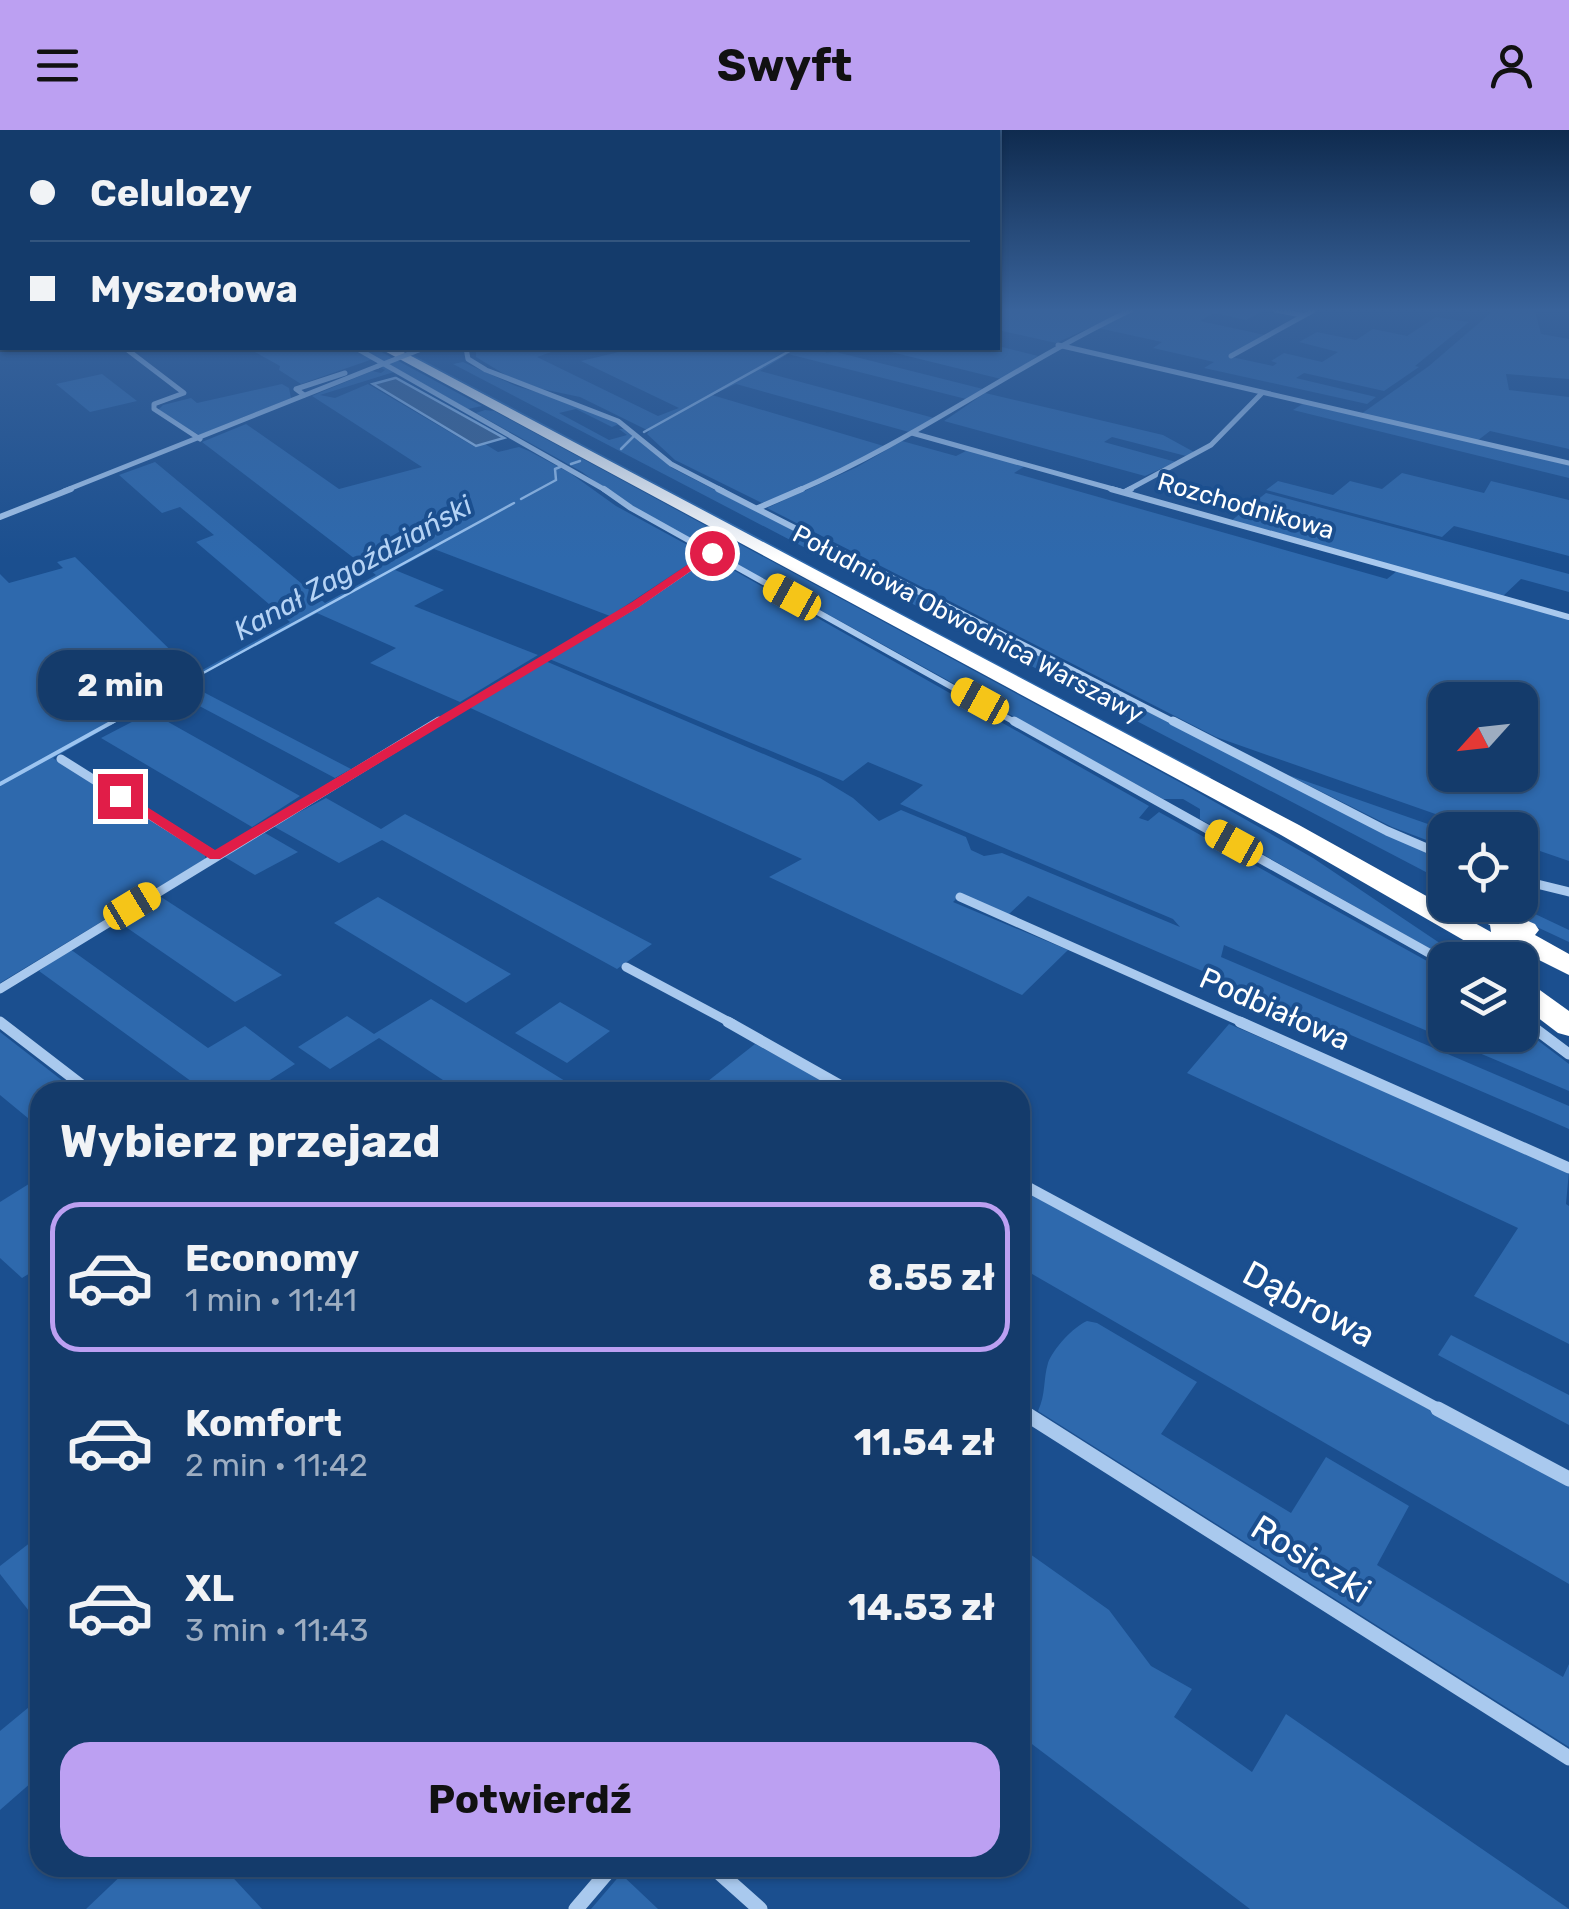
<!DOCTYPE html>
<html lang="pl">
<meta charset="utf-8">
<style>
body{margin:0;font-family:Rubik,sans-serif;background:#1d4271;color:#f1f3f6;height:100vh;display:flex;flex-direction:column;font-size:38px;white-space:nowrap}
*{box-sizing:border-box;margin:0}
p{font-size:32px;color:#9dadc1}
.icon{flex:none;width:55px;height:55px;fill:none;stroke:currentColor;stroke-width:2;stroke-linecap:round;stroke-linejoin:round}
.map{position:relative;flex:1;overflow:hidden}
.drawer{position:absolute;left:30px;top:952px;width:1000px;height:795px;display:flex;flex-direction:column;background:#143b6b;border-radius:30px;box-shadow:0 2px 8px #0004,0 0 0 2px #33557e}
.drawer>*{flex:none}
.banner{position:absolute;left:0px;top:0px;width:1000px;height:220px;box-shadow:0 2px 8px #0004,0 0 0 2px #33557e;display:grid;align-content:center;height:220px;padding:0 30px;background:#143b6b}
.needle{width:65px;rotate:243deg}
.buttons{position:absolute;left:1428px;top:552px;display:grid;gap:20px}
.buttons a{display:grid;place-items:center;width:110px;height:110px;border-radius:20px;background:#143b6b;box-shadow:0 2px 8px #0004,0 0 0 2px #33557e;font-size:50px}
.end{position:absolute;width:45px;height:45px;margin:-22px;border:12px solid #e11d48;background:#fff;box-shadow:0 0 0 5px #fff}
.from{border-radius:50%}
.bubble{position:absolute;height:70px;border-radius:30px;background:#143b6b;box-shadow:0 2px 8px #0004,0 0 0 2px #33557e;font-size:32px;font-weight:700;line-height:70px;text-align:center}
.car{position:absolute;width:30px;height:60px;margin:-30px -15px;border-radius:12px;box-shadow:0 0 8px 2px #0007;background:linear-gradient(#f5c518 24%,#345 0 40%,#f5c518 0 76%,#345 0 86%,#f5c518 0)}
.banner b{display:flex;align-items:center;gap:35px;height:95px;font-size:38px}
.banner b+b{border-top:2px solid #33557e}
.banner i{width:25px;height:25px;background:#f1f3f6}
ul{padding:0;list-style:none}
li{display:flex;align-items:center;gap:30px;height:150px;margin:0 20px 15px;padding:0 10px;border:5px solid transparent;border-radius:30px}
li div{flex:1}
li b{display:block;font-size:38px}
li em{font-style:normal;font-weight:700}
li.selected{border-color:#bca0f2}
li>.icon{width:90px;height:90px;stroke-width:1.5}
h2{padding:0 30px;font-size:45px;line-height:120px}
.primary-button{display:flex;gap:20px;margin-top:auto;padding:20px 30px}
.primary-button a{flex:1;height:115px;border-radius:30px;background:#bca0f2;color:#111;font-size:40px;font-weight:700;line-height:115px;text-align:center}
header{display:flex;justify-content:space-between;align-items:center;height:130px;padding:0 30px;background:#bca0f2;color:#111;font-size:45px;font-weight:700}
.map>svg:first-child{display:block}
.green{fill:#2e69ad;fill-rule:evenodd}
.water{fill:#3c6290;stroke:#9cc4f0;stroke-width:2.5}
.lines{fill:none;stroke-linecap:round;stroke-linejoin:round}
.stream-far1{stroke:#9cc4f0;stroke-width:2.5}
.stream{stroke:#9cc4f0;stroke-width:4}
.minor-far4{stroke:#a9c9ee;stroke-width:5}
.minor-far3{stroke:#a9c9ee;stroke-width:6}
.minor-far2{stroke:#a9c9ee;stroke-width:9}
.minor-far1{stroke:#a9c9ee;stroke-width:11}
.minor{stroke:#a9c9ee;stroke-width:15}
.motorway{fill:#fff;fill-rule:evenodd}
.minor-bridge{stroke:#a9c9ee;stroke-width:5}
.route{fill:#e11d48}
.labels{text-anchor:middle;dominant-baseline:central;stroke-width:8;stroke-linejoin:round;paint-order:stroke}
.far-street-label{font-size:25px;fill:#fff;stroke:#1b4f8f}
.far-water-label{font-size:28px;font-style:italic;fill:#b5d3f5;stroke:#1b4f8f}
.street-label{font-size:30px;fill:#fff;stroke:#1b4f8f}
.near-street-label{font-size:35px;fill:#fff;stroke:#1b4f8f}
</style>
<header><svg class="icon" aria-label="menu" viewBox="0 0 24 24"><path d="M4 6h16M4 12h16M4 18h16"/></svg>Swyft<svg class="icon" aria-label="person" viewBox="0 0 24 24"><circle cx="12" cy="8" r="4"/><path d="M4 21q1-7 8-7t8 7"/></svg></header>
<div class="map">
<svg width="1569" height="1779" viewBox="0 0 1569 1779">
<rect width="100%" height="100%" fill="#1b4f8f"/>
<g class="green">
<path d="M998 180H1129L1056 213 998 200Z"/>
<path d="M1137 180H1265L1246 190 1214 183 1200 191 1265 205 1227 226 1273 236 1277 233 1271 231 1284 223 1322 232 1338 222 1299 212 1317 202 1356 210 1373 199 1407 206 1436 187 1469 192 1415 236 1419 237 1384 261 1304 243 1296 248 1376 267 1367 274 1204 238 1214 232 1153 218 1162 212 1098 198Z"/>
<path d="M1494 180H1569L1535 181 1541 204 1569 209V249L1506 244 1509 260 1569 267V319L1490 301 1477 311 1361 284 1429 236Z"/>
<path d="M998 216 1038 226 1001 249 875 218Z"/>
<path d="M248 218H351L373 229 301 254 279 240 280 236Z"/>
<path d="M360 218H374L482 276 468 279Z"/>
<path d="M476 218H546L554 221 537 227 658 286 679 278 581 231 636 218H825L830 219 825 223 836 222 983 259 966 269 788 224 760 241 934 288 909 302 736 254 712 265 887 317 838 343 762 373 675 330 647 304 649 301 580 267 542 259 509 247 476 227Z"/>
<path d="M413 225 1211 647 1206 649 410 226Z"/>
<path d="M463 232 516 256 577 274 619 294 612 297 576 279 559 283 609 310 627 305 619 299H625L672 338 1394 708 1445 729V752L453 234Z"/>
<path d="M387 235 394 242 320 265 335 268 368 254 475 317 485 314 498 322 519 317 529 321 570 343 616 376 704 424 610 486 434 419 395 440 444 460 414 476 538 525 460 572 370 533 396 518 317 483 186 553 351 639 335 648 171 561 53 628 205 724V729L0 853V444L9 453 63 438 57 432 75 427 195 544 290 492 196 412 214 405 180 377 162 383 119 345 155 332 325 473 376 445 202 312 246 294 339 359 422 337 312 266 372 241 381 243 385 240 381 238Z"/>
<path d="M102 244 137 271 90 282 56 254Z"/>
<path d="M282 254 289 258 291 268 199 305 158 280 163 275 191 268 197 273Z"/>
<path d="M985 263 1163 305 1194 322 1186 326 1112 307 1104 312 1176 332 1145 346 944 291Z"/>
<path d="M1304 273 1569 335V348L1293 280Z"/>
<path d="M485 280 494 281 1185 655 1313 728 1465 830H1450L1200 689V679L1183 669H1163L617 368 582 342 476 283Z"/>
<path d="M902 311 956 326 968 320 1025 336 1014 343 1387 449 1397 441 1569 488V731L1520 714V700H1481L1216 607 767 378 857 337ZM1445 570H1520V645H1445Z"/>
<path d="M1402 343 1484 363 1491 351 1569 370V426L1454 396 1442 407 1266 360 1278 351 1333 365 1350 351 1382 359Z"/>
<path d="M1266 363 1569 444V462L1521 449 1501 468 1231 391Z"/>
<path d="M705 428H712L1149 676 1139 688 1148 691 1159 682 1445 841V905H1520V897L1569 934V961L1224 815 1221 827 1569 976V999L1028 766 1008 785 960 765 953 772 1068 820 1022 865 769 747 802 729 466 576 543 530 820 648 853 668 879 691 901 680 966 707 971 720 984 726 1002 723 1180 797 1173 789 900 674 923 655 868 632 843 651 547 528Z"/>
<path d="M151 582 170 593 300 666 252 697 101 608Z"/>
<path d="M1288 645 1445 700V717L1392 697Z"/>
<path d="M326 668 381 699 405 684 652 814 617 839 382 710 339 733 273 696Z"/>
<path d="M265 703 298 722 255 745 223 726Z"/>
<path d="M1520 755 1531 765 1533 783 1569 800V812L1490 775H1520Z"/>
<path d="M158 765 282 845 235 872 120 793V786Z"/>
<path d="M378 767 511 844 466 873 334 793Z"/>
<path d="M70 819 208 918 245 896 295 934 262 955 272 962H206L39 841Z"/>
<path d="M431 869 583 962H432L446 952 379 908 330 939 298 917 347 886 374 904Z"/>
<path d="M560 872 610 901 567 933 515 903Z"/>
<path d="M1229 894 1569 1041 1566 1074 1569 1076V1214L1474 1166 1518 1098 1187 943Z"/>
<path d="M0 902 77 962H40V998L0 965Z"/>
<path d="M755 914 844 962H717L703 955Z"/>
<path d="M40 1047V1137L22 1148 0 1128V1072Z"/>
<path d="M1020 1058 1569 1355V1454L1020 1137Z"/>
<path d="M1087 1191 1097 1193 1197 1252 1161 1304 1291 1383 1326 1327 1409 1376 1377 1435 1563 1547 1569 1534V1617L1038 1281C1046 1264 1043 1250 1048 1233 1053 1219 1073 1197 1087 1191Z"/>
<path d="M1451 1205 1569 1265V1295L1438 1225Z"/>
<path d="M40 1405V1495L0 1444V1436Z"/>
<path d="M1030 1424 1109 1480 1151 1536 1192 1559 1174 1587 1252 1642 1286 1584 1569 1779H1250L1020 1605V1438Z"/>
<path d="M40 1568V1645L0 1680V1601Z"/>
<path d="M129 1738H224L262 1779H86Z"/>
<path d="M621 1744 658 1779H591Z"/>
</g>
<path class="water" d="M395 248H396L504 308 476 316 373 254Z"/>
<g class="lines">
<g class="stream-far1">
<path d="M644 302 795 218"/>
<path d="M621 319 633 307"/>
<path d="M571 334 580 331"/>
<path d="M521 369 556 350 555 339 560 337"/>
<path d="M110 594 514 373"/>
</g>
<path class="stream" d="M0 654 114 591"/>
<g class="minor-far4">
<path d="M1275 180 1302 185"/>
<path d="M1058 215 1569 333"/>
<path d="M125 218 184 263 154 274V279L200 309"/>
<path d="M356 218 607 361"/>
<path d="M466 218 468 229 486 240 618 291 671 334 723 361"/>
<path d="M1231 226 1314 180"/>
<path d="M304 265 296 259 345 243"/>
<path d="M912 303 1120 361"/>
<path d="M64 361 378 236"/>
<path d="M797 361C913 311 1016 235 1131 180"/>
<path d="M1126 361 1211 315 1262 263"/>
</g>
<g class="minor-far3">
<path d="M604 359 631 378 1018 594"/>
<path d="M718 359 1178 594"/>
<path d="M1111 359 1569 487"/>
<path d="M1125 362 1131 359"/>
<path d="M758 378 802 359"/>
<path d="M0 387 71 359"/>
<path d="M434 594 636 475 712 423"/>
</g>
<g class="minor-far2">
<path d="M1014 591 1445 832"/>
<path d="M1173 591 1387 701 1445 726"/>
<path d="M61 629 215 726"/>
<path d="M1520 750 1569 762"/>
<path d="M960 767 1246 894"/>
<path d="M626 837 733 894"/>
<path d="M0 859 439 591"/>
<path d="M1520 887 1529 894"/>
</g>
<g class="minor-far1">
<path d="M0 892 91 962"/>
<path d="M728 892 852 962"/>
<path d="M1240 892 1569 1038"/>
<path d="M1526 892 1569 924"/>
<path d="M1020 1053 1443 1281"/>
</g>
<g class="minor">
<path d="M1438 1279 1569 1349"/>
<path d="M1020 1280 1569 1628"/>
<path d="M714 1738 760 1779"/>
<path d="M576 1779 611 1738"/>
</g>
<g class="motorway">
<path d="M379 218H396L1299 695 1491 802 1490 795 1459 781 1455 775H1492L1535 794 1539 800 1535 805 1569 824V845L1531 826 1533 830 1529 836 1520 839V830H1498L1281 705Z"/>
<path d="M1520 851 1530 853 1569 881V906L1558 903 1520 874Z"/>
</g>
<path class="minor-bridge" d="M378 236 424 218"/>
</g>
<linearGradient id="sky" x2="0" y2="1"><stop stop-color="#0f2b4f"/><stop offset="0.42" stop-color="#39639b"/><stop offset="1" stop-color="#39639b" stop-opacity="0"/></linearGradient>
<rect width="1569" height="429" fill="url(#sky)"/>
<path class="route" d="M708 421 717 423 639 477 220 729H210L113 666 125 663 215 720 632 472Z"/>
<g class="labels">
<g class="far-street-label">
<text transform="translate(1246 376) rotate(16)">Rozchodnikowa</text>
<text transform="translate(968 494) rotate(28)">Południowa Obwodnica Warszawy</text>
</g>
<g class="far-water-label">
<text transform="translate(353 438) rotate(-29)">Kanał Zagoździański</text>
</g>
<g class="street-label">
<text transform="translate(1275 879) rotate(24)">Podbiałowa</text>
</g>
<g class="near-street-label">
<text transform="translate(1309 1174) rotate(28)">Dąbrowa</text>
<text transform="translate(1311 1429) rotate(32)">Rosiczki</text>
</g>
</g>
</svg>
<div class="buttons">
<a><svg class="needle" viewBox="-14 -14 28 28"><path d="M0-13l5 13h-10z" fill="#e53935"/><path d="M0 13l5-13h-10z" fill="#9dadc1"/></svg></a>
<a><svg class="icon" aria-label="locate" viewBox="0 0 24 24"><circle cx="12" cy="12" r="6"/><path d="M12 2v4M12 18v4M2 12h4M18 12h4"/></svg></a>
<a><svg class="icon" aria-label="layers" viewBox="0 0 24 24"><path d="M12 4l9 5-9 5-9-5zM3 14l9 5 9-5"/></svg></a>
</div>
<i class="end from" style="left:712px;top:423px"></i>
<i class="end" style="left:120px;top:666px"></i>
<div class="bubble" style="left:38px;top:520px;width:165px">2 min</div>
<i class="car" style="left:792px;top:467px;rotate:299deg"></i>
<i class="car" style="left:980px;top:571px;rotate:299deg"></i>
<i class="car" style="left:1234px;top:713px;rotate:299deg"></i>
<i class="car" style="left:132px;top:776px;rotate:59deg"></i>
<div class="banner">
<b><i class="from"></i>Celulozy</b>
<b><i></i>Myszołowa</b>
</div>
<section class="drawer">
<h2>Wybierz przejazd</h2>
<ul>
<li class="selected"><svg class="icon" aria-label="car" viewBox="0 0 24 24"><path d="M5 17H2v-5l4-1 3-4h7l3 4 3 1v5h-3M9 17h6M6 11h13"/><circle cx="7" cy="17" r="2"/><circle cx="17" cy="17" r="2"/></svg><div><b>Economy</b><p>1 min · 11:41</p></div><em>8.55 zł</em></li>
<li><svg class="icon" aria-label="car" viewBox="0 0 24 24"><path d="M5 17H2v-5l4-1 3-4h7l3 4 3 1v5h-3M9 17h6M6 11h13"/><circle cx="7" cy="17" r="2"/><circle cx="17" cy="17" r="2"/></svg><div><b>Komfort</b><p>2 min · 11:42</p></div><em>11.54 zł</em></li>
<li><svg class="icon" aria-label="car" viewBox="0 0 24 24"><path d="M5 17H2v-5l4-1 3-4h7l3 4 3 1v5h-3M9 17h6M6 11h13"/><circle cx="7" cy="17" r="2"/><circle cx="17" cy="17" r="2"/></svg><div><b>XL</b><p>3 min · 11:43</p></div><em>14.53 zł</em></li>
</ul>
<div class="primary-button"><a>Potwierdź</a></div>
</section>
</div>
